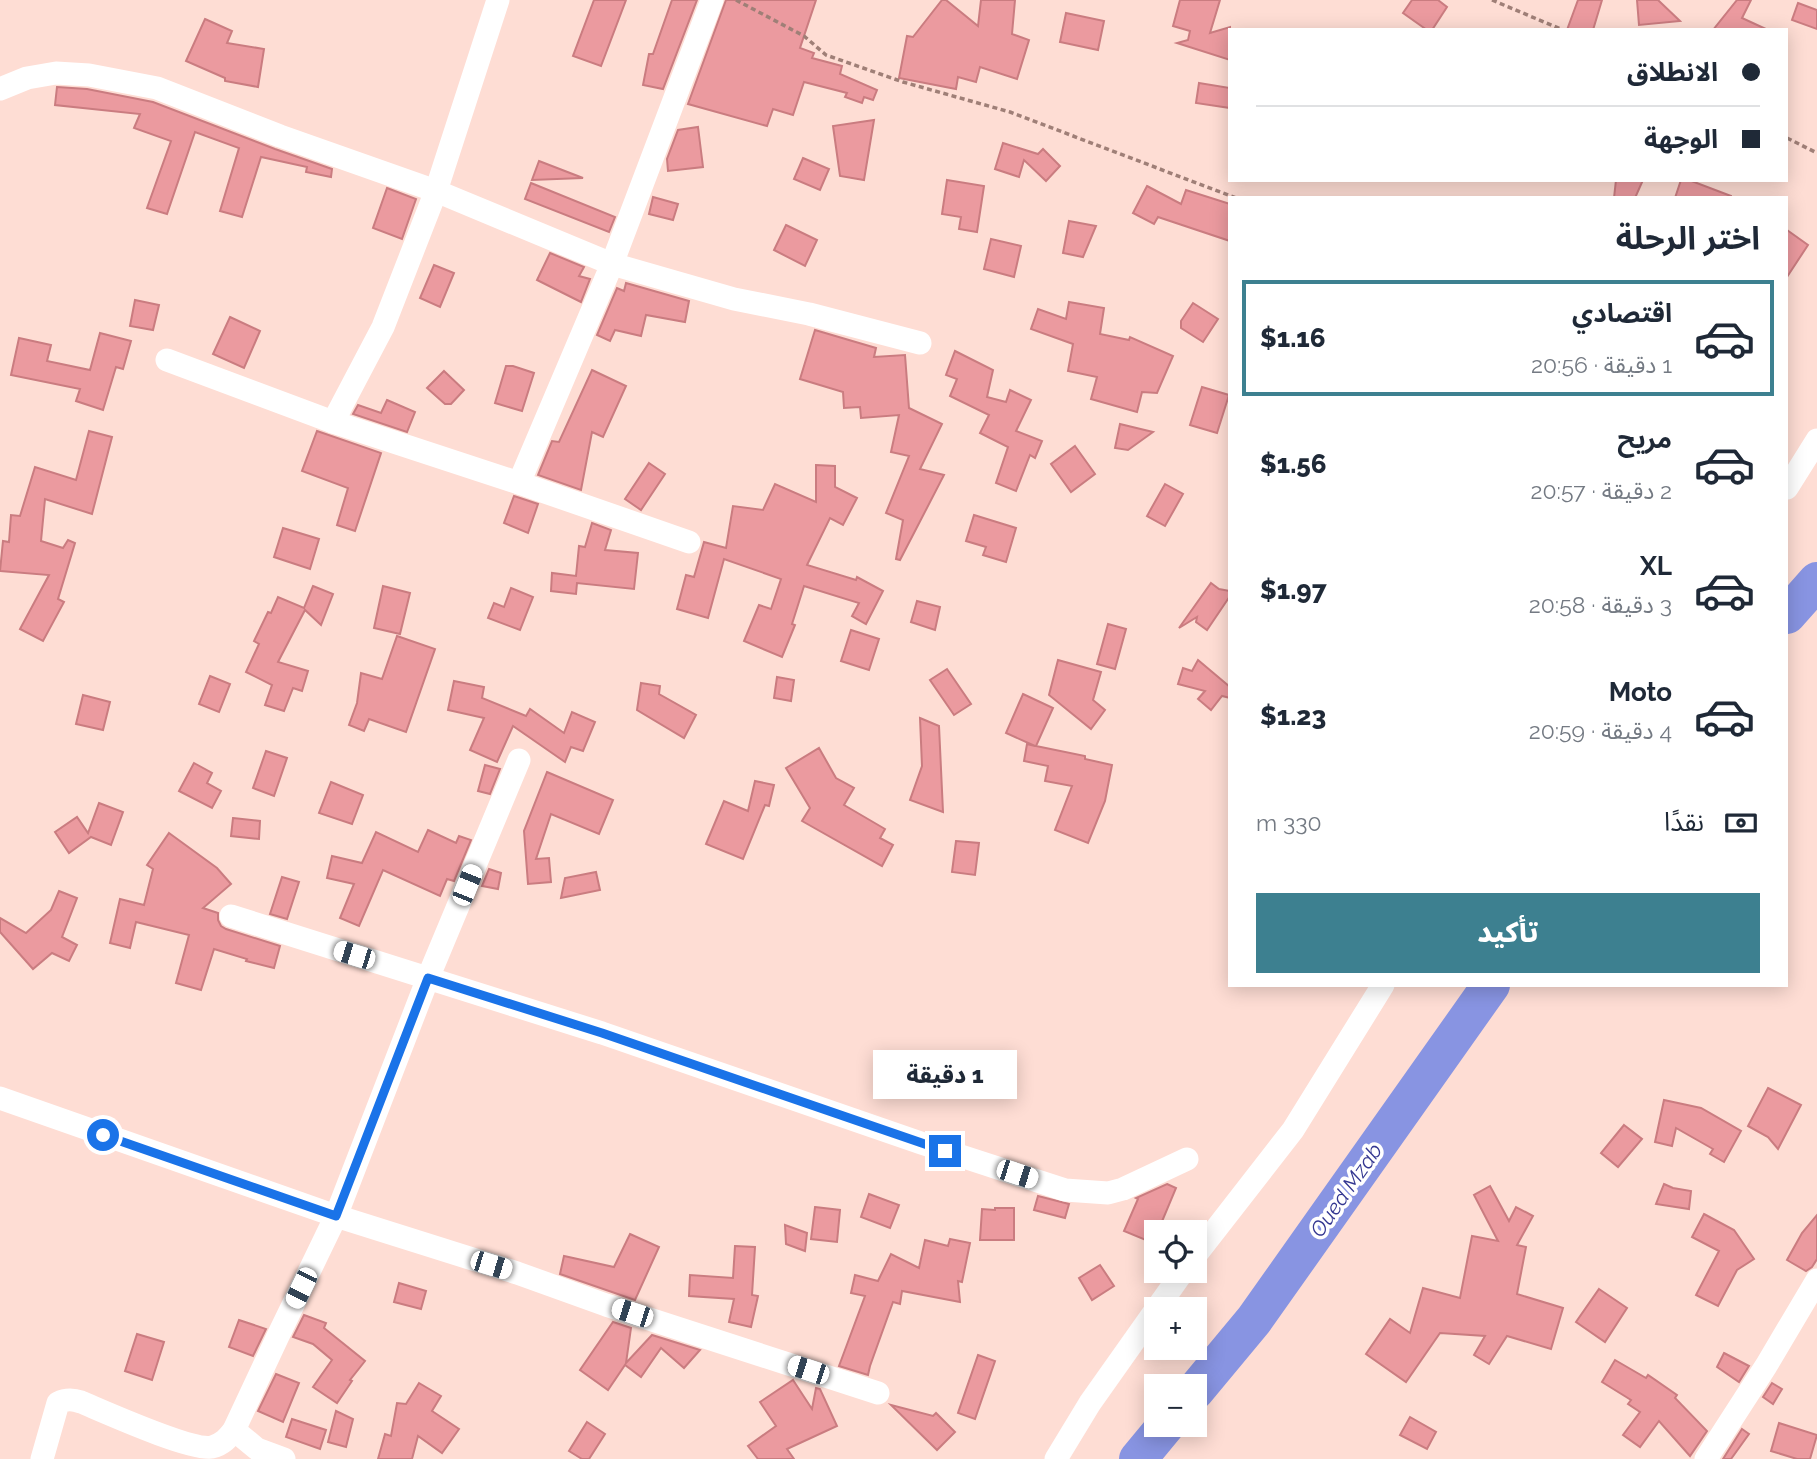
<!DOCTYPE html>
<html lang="ar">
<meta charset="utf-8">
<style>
body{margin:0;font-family:Raleway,"Noto Sans Arabic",sans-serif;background:#f2f2f3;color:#1f2937;direction:rtl;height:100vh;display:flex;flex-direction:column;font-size:26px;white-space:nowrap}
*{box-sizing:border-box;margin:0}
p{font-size:23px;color:#747a83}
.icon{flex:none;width:38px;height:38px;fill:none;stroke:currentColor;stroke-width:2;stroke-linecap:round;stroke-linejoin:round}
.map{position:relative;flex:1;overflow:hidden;direction:ltr}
.drawer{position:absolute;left:1228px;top:196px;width:560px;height:791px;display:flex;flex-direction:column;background:#fff;border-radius:0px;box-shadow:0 4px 18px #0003;direction:rtl}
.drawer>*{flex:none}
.banner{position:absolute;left:1228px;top:28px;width:560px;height:154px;border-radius:0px;box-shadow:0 4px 18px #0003;direction:rtl;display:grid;align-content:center;height:154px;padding:0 28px;background:#fff}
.tools{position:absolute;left:1144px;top:1220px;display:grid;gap:14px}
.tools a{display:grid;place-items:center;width:63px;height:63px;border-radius:0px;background:#fff;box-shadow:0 4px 18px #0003;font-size:35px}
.end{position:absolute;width:32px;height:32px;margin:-16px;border:9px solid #1a73e8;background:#fff;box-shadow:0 0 0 4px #fff}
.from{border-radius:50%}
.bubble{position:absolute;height:49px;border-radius:0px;background:#fff;box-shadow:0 4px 18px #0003;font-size:23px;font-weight:800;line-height:49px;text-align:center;direction:rtl}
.car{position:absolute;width:21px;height:42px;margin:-21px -10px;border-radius:9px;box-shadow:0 0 5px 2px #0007;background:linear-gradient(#fff 24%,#345 0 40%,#fff 0 76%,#345 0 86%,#fff 0)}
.banner b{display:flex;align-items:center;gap:24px;height:66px;font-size:26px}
.banner b+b{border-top:2px solid #e0e1e3}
.banner i{width:18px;height:18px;background:#1f2937}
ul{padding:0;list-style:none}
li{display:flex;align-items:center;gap:21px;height:116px;margin:0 14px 10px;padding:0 14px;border:4px solid transparent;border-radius:0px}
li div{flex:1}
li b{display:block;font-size:26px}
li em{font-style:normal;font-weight:800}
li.selected{border-color:#3d8090}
li>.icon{width:63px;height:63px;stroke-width:1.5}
h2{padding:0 28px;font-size:32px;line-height:84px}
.pay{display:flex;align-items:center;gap:18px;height:77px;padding:0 28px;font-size:26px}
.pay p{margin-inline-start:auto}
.button{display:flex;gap:14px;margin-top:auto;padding:14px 28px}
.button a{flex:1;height:80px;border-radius:0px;background:#3d8090;color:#fff;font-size:28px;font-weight:800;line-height:80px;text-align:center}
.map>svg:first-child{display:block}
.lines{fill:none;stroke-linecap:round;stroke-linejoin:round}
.river{stroke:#8894e2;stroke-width:38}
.building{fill:#eb9a9f;stroke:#ca7c80;stroke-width:2}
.path{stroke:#9f7f77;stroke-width:3.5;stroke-dasharray:5 3.5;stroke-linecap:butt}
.street{stroke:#fff;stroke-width:23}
.route{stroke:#1a73e8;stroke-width:9}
.labels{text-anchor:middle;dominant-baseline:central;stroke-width:7;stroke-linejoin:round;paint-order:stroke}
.water-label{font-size:21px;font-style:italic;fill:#343791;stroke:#fff}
</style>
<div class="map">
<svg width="1817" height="1459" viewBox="0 0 1817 1459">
<rect width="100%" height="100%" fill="#feddd4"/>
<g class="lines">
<g class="river">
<path d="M1787 615 1817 581"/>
<path d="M1195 1391 1254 1320 1491 985"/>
<path d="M1138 1459 1167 1424"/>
</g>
</g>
<g class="building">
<path d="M594 0H626L601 66 573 56Z"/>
<path d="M672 0H697L663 89 643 85 649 54H653Z"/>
<path d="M726 0H816L800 48 814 53 812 58 842 66 840 74 877 90 873 100 864 97 862 103 845 97 847 93 804 82 793 115 773 109 767 126 688 104Z"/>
<path d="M942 0H946L978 26 981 0H1015L1012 34 1029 40 1017 79 980 67 976 82 958 77 956 89 899 78 907 36 913 37Z"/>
<path d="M1180 0H1220L1210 33 1230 27V60L1177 43 1188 40 1190 31 1173 26Z"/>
<path d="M1412 0H1438L1447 7 1432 30H1427L1403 13Z"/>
<path d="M1578 0H1602L1593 30H1567Z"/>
<path d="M1637 0H1658L1680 21 1639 25Z"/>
<path d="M1737 0H1751L1742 18 1768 30H1713Z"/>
<path d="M1798 3 1817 10V29L1792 20Z"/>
<path d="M1066 13 1104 21 1098 50 1060 42Z"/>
<path d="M205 19 232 31 227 43 264 49 258 87 225 81V78L186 61Z"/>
<path d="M1199 83 1230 88V108L1196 103Z"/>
<path d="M57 87 87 89 153 102 275 149 332 169 331 177 306 172 307 167 261 157 242 217 220 211 239 148 195 132 167 214 147 208 171 141 134 128 140 114 55 105Z"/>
<path d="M874 120 864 180 840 176 833 126Z"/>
<path d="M698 127 703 167 668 171 667 159 678 130Z"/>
<path d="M1003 143 1038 154 1043 149 1060 166 1046 181 1024 160 1019 177 995 169Z"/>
<path d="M803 158 829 169 820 190 794 179Z"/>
<path d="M539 161 583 178 532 180Z"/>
<path d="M947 180 984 186 977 232 959 229 961 217 942 214Z"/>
<path d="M1616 180H1643L1635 198H1614Z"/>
<path d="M1681 180H1689L1731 196V198H1675Z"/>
<path d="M531 183 615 217 609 232 525 199Z"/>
<path d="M1147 186 1181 204 1186 190 1230 204V241L1158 217 1154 224 1133 213Z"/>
<path d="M387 188 416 199 402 239 373 228Z"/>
<path d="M653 197 678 204 673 220 649 214Z"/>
<path d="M1069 221 1096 226 1083 257 1063 253Z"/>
<path d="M786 225 817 240 805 266 774 250Z"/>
<path d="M1787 230 1808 245 1787 277Z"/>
<path d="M991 239 1021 246 1014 277 984 269Z"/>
<path d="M550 253 584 267 579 276 590 279 581 302 537 280Z"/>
<path d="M434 265 454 273 440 307 420 298Z"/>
<path d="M626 283 689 301 685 322 646 315 641 336 615 330 610 341 597 335 617 288 624 291Z"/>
<path d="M135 300 159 305 153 330 130 326Z"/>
<path d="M1069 302 1104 308 1100 334 1129 340 1130 337 1173 356 1157 393 1142 392 1137 412 1091 399 1097 377 1068 371 1073 344 1031 329 1038 309 1066 319Z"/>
<path d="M1193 303 1218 319 1203 342 1181 328V321Z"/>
<path d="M230 317 260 331 244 368 213 354Z"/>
<path d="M815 330 876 348 874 357 905 355 909 408 942 424 920 469 944 475 900 560 896 559 903 520 886 513 909 456 891 452 899 415 861 418 860 407 844 408 843 392 800 379Z"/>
<path d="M100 333 131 341 123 369 116 367 103 410 76 401 80 389 11 375 19 338 51 345 47 361 90 370Z"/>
<path d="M955 351 993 370 987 397 1006 402 1010 390 1031 400 1016 431 1042 441 1035 458 1030 455 1016 491 996 483 1008 447 980 433 989 415 950 396 957 379 946 375Z"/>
<path d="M506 366H513L534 373 522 411 495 403Z"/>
<path d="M592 370 626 386 603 437 592 432 581 490 538 475 552 441 559 442Z"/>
<path d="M444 371 464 390 451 404H445L427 388Z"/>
<path d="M1202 387 1229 395 1217 433 1190 425Z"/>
<path d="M387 400 415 412 407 432 353 414 358 405 381 413Z"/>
<path d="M1120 424 1153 432 1128 450 1115 448Z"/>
<path d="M89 431 112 437 92 514 45 499 41 541 63 548 68 540 75 543 58 599 64 602 43 641 20 629 49 575 0 571 3 541 9 542 11 515 20 516 35 467 76 480Z"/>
<path d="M317 431 381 453 355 531 337 525 348 488 302 471Z"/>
<path d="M1075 446 1095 474 1071 492 1051 464Z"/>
<path d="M649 463 665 474 641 510 625 499Z"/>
<path d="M816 465 835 466V487L857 498 843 525 830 518 807 565 856 580 857 577 883 591 866 624 852 616 859 603 804 586 792 624 795 625 782 657 744 641 759 605 771 609 781 579 724 559 708 618 677 609 686 575 694 577 704 542 726 548 733 506 763 510 775 484 816 502Z"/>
<path d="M1165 484 1183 494 1165 526 1147 516Z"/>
<path d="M514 496 538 504 528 533 504 523Z"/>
<path d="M974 515 1016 528 1006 562 983 555 986 547 966 541Z"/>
<path d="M592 523 611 530 605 550 638 553 634 589 577 583 576 594 551 591 552 573 576 576 579 546 585 547Z"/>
<path d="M283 528 319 539 310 569 274 557Z"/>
<path d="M1211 583 1219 589 1230 591V596L1207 630 1196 622 1197 617 1179 628Z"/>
<path d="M313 586 333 594 321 625 305 610 278 662 308 671 302 691 293 688 284 711 265 705 272 685 246 672 259 644 254 641 268 612 271 613 278 597 304 608Z"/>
<path d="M383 586 410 593 400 634 374 628Z"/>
<path d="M511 588 533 597 520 630 488 618 494 603 504 607Z"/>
<path d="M917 601 940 607 935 630 911 622Z"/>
<path d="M1108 624 1126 629 1115 669 1097 664Z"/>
<path d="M851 630 879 639 869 670 841 661Z"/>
<path d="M397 636 435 649 406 732 369 719 364 731 349 725 357 703 361 673 382 679Z"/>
<path d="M1058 660 1101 672 1093 700 1105 710 1091 729 1049 695Z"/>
<path d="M1198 660 1230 687V698L1222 696 1211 710 1198 699 1205 691 1178 684 1183 668 1192 671Z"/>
<path d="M947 669 971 704 954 715 930 680Z"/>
<path d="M210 676 230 684 219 712 199 704Z"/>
<path d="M777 677 794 680 791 701 774 698Z"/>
<path d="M454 681 484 687 482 698 526 716 530 709 564 733 572 712 595 722 583 751 571 747 565 762 513 726 497 762 470 750 484 718 448 710Z"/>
<path d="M641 683 660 686 659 694 696 715 684 738 637 710Z"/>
<path d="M1023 694 1053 708 1036 746 1085 756V759L1112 765 1105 801 1088 843 1055 830 1072 786 1045 781 1048 766 1024 761 1027 744 1035 746 1006 733Z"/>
<path d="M83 695 110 702 103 730 76 724Z"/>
<path d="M920 718 939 726 943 812 910 800 922 766Z"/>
<path d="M819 748 836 778 854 788 844 805 885 829 880 838 893 845 882 866 802 821 810 808 786 768Z"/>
<path d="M266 751 287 758 274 796 253 788Z"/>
<path d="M194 763 212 773 207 783 221 791 212 808 179 791Z"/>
<path d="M485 765 500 769 490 794 478 791Z"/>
<path d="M547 772 613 800 599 834 551 814 536 859 549 858 551 882 528 884 524 831Z"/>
<path d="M755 781 774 785 769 806 765 805 743 859 706 844 724 801 748 811Z"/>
<path d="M331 782 363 795 352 824 319 813Z"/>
<path d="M99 803 123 812 111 845 91 837 69 853 55 832 77 817 88 833Z"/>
<path d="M233 818 260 821 259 839 231 836Z"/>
<path d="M428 830 456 843 459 836 471 840 454 881 447 879 440 896 383 870 359 926 340 918 354 884 327 878 332 856 362 863 376 832 418 852Z"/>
<path d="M169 833 217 868 231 884 203 908 218 913V920L221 926 226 929 280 946 274 968 246 961 247 959 214 949 201 990 176 983 189 935 136 922 130 948 110 943 120 899 144 905 153 869 147 865Z"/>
<path d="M956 841 979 843 975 875 952 872Z"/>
<path d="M489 869 501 873 498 889 482 886Z"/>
<path d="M596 872 600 890 561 898 565 878Z"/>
<path d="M282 877 299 882 287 919 270 914Z"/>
<path d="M59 891 77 898 62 937 77 945 69 961 52 953 33 969 0 932V918L26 933 51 910Z"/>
<path d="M1768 1088 1801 1105 1778 1149 1768 1137 1748 1126Z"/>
<path d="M1664 1100 1701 1108 1741 1131 1724 1162 1710 1154 1713 1149 1676 1128 1672 1146 1655 1142Z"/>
<path d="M1624 1125 1642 1139 1618 1167 1601 1153Z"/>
<path d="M1167 1184 1176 1188 1153 1243 1124 1231 1138 1199 1136 1198Z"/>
<path d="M1664 1184 1673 1188 1691 1191 1689 1209 1656 1204Z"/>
<path d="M1490 1186 1509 1221 1516 1207 1533 1216 1517 1245 1526 1247 1517 1294 1563 1308 1551 1349 1507 1336 1489 1364 1474 1355 1485 1336 1440 1333 1406 1382 1366 1354 1390 1319 1410 1333 1423 1288 1460 1298 1472 1236 1498 1241 1474 1195Z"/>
<path d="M869 1194 899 1205 890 1228 861 1217Z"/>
<path d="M1038 1196 1069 1204 1065 1218 1034 1210Z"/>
<path d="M815 1207 840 1210 837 1242 811 1239Z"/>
<path d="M995 1208H1014V1240H980L982 1209 995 1210Z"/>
<path d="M1704 1214 1734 1230 1754 1259 1737 1270 1718 1306 1696 1295 1719 1251 1692 1237Z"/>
<path d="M1817 1215V1259L1812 1267 1806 1271 1787 1260 1802 1233Z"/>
<path d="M785 1225 807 1233 805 1251 786 1244Z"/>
<path d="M630 1234 659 1247 635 1300 560 1274 564 1256 614 1267Z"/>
<path d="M950 1239 970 1243 962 1282 958 1281 960 1302 902 1291 900 1304 893 1302 870 1366 868 1375 839 1366 865 1296 851 1293 855 1275 878 1281 891 1254 919 1268 925 1240 948 1246Z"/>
<path d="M735 1246 755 1247 752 1295 758 1296 751 1327 729 1322 734 1299 689 1296 690 1275 733 1278Z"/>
<path d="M1100 1265 1114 1286 1092 1300 1079 1278Z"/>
<path d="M399 1283 426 1291 421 1309 394 1302Z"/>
<path d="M1599 1289 1627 1308 1605 1342 1576 1322Z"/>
<path d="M304 1315 326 1323 324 1328 365 1361 350 1380 352 1381 337 1403 313 1387 332 1360 313 1344 293 1337Z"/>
<path d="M239 1320 266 1329 253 1356 229 1347Z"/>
<path d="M613 1322 631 1328 626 1363 652 1335 700 1350 684 1368 661 1348 641 1377 625 1365 608 1390 580 1370Z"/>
<path d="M137 1334 164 1342 152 1380 125 1371Z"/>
<path d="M1724 1353 1749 1366 1739 1382 1717 1367Z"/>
<path d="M978 1355 995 1361 975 1419 958 1413Z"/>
<path d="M1615 1360 1646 1378 1648 1375 1677 1395 1675 1398 1707 1431 1690 1456 1659 1421 1640 1447 1623 1435 1640 1412 1628 1404 1631 1400 1602 1382Z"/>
<path d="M276 1374 299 1383 283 1422 258 1411Z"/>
<path d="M793 1380 812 1409 816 1388 820 1389 837 1426 787 1449 794 1459H758L748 1446 776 1426 760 1402Z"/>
<path d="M419 1383 441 1396 432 1411 459 1429 442 1453 418 1436 412 1459H378L385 1434 391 1436 397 1403 406 1404Z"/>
<path d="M1772 1383 1782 1389 1773 1404 1763 1397Z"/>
<path d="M891 1405 933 1416 936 1413 955 1432 937 1450Z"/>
<path d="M336 1411 353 1419 346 1447 328 1442Z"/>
<path d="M1410 1417 1436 1432 1427 1449 1400 1435Z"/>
<path d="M292 1419 326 1430 320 1449 286 1437Z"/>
<path d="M587 1422 605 1434 589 1459H582L569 1451Z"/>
<path d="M1779 1423 1817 1435 1810 1459H1797L1771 1451Z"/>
<path d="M1742 1429 1749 1434 1731 1459H1723Z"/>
</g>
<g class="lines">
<g class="path">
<path d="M736 0 804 36 826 55 903 82 1010 112 1236 198"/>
<path d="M1492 0 1563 30"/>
<path d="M1787 138 1817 153"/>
</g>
<g class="street">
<path d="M0 89 27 78 56 73 89 75 157 88 280 136 436 191 612 264 734 299 809 314 920 343"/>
<path d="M167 360 333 422 519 483 689 542"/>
<path d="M333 422 383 327 436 191 498 0"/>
<path d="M519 483 612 264 712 0"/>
<path d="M1787 488 1817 440"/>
<path d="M231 916 602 1033 921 1143 1065 1190 1108 1193 1123 1189 1187 1159"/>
<path d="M0 1098 336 1216 517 1273 606 1305 878 1393"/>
<path d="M1195 1256 1293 1130 1383 985"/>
<path d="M234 1430 257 1449 284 1459"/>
<path d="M42 1459 58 1403C66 1399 72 1399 81 1402 105 1412 191 1451 212 1447 223 1444 228 1438 234 1430L278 1336 336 1216 428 978 519 760"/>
<path d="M1056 1459 1090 1403 1184 1270"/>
<path d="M1706 1459 1766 1366 1817 1280"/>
</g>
</g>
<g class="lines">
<path class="route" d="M103 1135 336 1216 428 978 602 1033 945 1151"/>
</g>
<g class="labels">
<g class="water-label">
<text transform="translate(1346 1190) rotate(-55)">Oued Mzab</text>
</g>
</g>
</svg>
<div class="tools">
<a><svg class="icon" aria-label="locate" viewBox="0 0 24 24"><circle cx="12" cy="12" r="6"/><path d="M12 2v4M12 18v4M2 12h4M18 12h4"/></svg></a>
<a>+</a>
<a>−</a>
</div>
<i class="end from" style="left:103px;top:1135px"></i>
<i class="end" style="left:945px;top:1151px"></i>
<div class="bubble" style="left:873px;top:1050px;width:144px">1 دقيقة</div>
<i class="car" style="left:467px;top:885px;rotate:22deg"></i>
<i class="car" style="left:354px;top:955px;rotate:287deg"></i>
<i class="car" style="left:1017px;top:1174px;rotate:108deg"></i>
<i class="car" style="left:491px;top:1265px;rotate:107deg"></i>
<i class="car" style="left:301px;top:1288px;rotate:206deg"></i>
<i class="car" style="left:632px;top:1313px;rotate:288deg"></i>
<i class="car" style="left:808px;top:1370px;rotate:288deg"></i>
<div class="banner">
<b><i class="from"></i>الانطلاق</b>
<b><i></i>الوجهة</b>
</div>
<section class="drawer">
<h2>اختر الرحلة</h2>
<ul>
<li class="selected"><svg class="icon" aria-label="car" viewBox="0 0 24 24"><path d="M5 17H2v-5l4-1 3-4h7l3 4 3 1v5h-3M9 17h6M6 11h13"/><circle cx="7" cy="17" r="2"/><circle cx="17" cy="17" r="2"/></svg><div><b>اقتصادي</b><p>1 دقيقة · 20:56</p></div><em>$1.16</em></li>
<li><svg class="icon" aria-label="car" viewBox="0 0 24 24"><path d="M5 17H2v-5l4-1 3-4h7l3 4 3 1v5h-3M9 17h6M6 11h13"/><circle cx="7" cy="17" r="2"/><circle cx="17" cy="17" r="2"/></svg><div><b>مريح</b><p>2 دقيقة · 20:57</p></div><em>$1.56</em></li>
<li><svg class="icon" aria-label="car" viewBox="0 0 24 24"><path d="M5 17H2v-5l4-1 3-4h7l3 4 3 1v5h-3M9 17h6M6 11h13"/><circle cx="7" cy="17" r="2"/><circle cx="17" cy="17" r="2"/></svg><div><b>XL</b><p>3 دقيقة · 20:58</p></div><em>$1.97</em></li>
<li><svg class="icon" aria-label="car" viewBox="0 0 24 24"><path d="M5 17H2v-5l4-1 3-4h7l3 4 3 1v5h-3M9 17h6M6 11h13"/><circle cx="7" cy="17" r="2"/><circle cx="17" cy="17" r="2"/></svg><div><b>Moto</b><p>4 دقيقة · 20:59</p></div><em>$1.23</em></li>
</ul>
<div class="pay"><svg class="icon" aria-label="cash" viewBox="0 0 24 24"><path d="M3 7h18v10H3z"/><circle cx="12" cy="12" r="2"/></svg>نقدًا<p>330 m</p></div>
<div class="button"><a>تأكيد</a></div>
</section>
</div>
